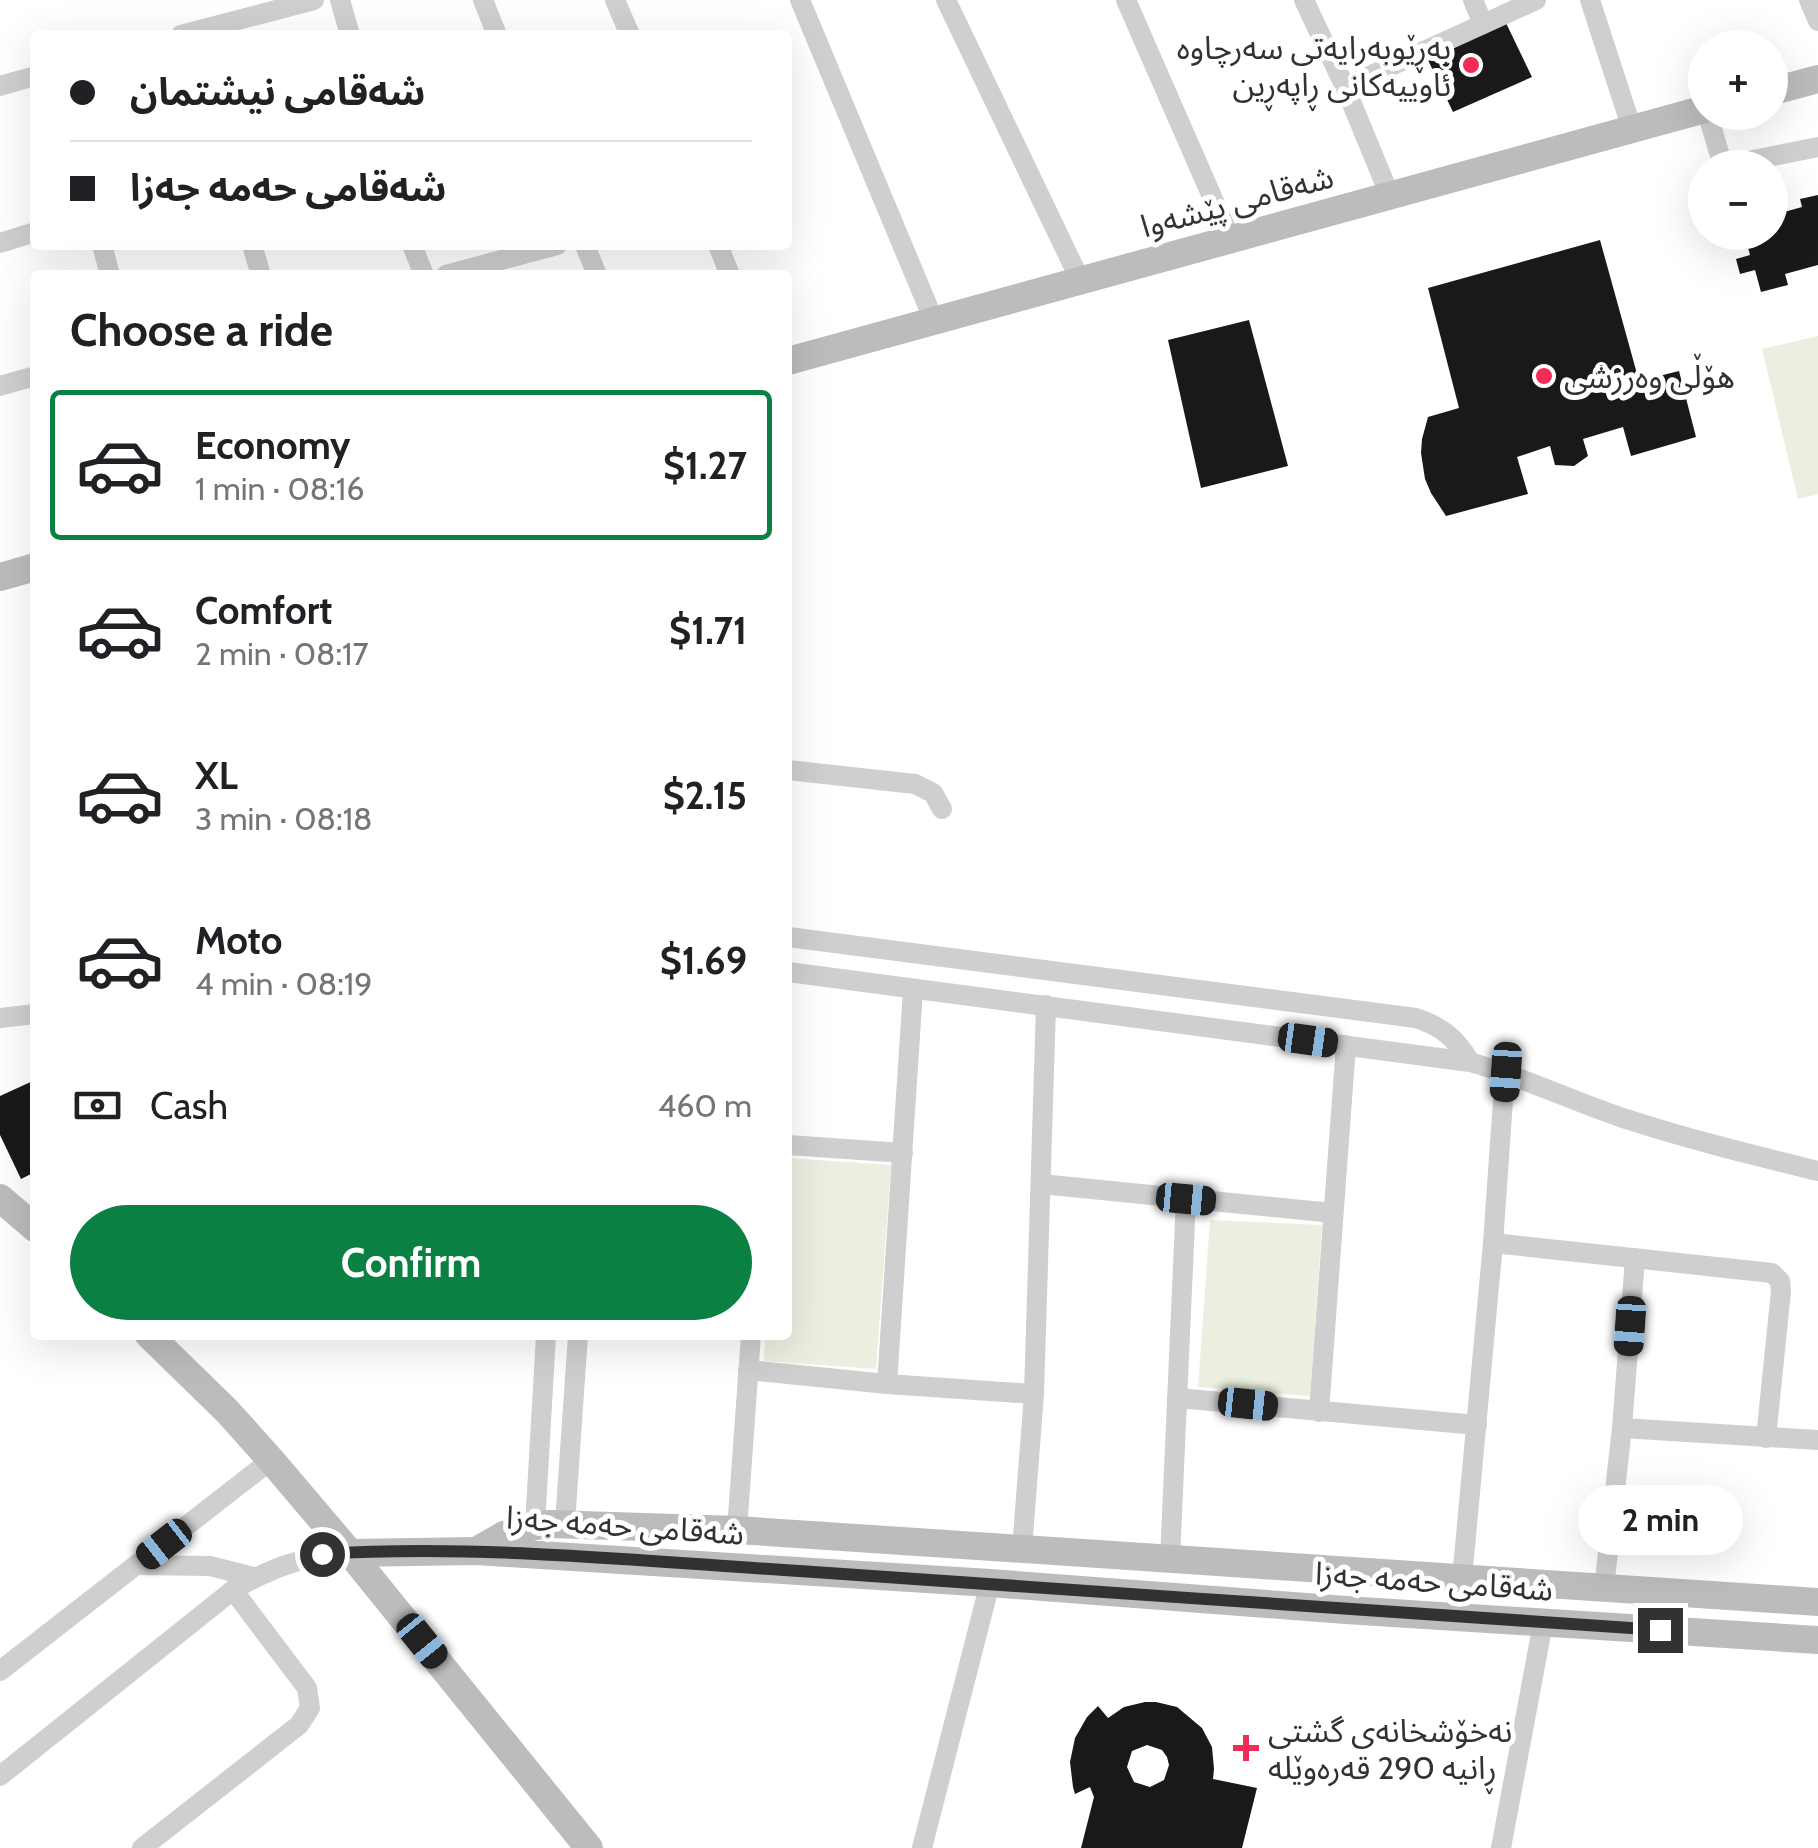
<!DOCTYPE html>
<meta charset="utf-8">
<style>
body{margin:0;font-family:Cabin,"Noto Sans Arabic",sans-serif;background:#f6f6f6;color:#202124;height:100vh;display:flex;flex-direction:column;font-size:38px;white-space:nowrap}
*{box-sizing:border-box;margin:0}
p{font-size:32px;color:#757577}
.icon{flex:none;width:55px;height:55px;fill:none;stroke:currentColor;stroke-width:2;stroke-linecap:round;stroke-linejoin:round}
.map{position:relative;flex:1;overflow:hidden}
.details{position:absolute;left:30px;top:270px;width:762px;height:1070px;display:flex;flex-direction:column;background:#fff;border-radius:10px;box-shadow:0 10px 40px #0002}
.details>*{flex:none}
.hud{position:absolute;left:30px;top:30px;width:762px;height:220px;border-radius:10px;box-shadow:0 10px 40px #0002;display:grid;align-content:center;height:220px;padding:0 40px;background:#fff}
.fabs{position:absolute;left:1688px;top:30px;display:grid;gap:20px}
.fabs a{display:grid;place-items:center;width:100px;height:100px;border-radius:50%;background:#fff;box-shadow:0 10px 40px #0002;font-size:50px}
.end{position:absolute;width:45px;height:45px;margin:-22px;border:12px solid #323232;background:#fff;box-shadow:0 0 0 5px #fff}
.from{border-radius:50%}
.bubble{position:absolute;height:70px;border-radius:35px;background:#fff;box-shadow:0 10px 40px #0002;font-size:32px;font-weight:800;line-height:70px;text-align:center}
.car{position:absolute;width:30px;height:60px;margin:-30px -15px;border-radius:12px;box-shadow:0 0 8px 2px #0007;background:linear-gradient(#222 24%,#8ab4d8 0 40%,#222 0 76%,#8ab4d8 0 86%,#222 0)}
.hud b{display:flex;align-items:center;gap:35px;height:95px;font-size:38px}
.hud b+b{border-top:2px solid #e0e0e0}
.hud i{width:25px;height:25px;background:#202124}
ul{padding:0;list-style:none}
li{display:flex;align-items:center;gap:30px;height:150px;margin:0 20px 15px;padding:0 20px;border:5px solid transparent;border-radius:10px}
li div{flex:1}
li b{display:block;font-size:38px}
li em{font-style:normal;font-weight:800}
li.active{border-color:#0b8043}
li>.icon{width:90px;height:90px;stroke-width:1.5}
h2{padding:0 40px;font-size:45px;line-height:120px}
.pay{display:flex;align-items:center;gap:25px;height:110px;padding:0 40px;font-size:38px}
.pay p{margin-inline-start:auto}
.primary-button{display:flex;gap:20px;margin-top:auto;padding:20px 40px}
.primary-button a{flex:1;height:115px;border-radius:60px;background:#0b8043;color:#fff;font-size:40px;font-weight:800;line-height:115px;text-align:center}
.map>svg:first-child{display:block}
.green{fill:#ebefe0}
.building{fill:#191919;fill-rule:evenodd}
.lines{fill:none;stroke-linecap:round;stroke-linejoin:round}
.street{stroke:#cfcfcf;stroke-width:20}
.secondary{stroke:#bcbcbc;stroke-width:28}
.route{stroke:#323232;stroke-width:12}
.poi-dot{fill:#f12d57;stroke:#fff;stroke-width:4}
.labels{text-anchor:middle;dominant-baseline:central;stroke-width:10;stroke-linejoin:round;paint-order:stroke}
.poi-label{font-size:32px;fill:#323232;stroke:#fff;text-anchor:start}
.street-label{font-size:32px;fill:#323232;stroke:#fff}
</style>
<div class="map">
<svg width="1818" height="1848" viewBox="0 0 1818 1848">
<rect width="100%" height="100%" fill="#fff"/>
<g class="green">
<path d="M1818 336V494L1798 499 1762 349Z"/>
<path d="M788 1158 891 1165 876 1369 764 1361 765 1335H788Z"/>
<path d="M1210 1220 1322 1225 1310 1396 1198 1387Z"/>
</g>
<g class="building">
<path d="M1505 21 1532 77 1453 112 1426 56Z"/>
<path d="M1818 195V265L1785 274 1788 285 1761 292 1755 270 1740 274 1736 259 1750 255 1744 232H1770V216L1802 207 1800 199Z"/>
<path d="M1600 240 1639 381 1679 371 1696 437 1631 456 1623 427 1583 439 1588 456 1574 466 1555 465 1550 446 1517 457 1528 494 1446 516 1431 493 1425 479 1421 453 1422 439 1428 417 1459 408 1428 288Z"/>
<path d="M1249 320 1288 466 1201 488 1168 340Z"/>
<path d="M35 1080V1172L21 1179 0 1135V1096Z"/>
<path d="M1145 1702H1156L1177 1707 1202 1728 1212 1747 1214 1769 1213 1779 1257 1788 1242 1848H1081L1094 1797 1090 1787 1075 1794 1073 1787 1070 1762 1075 1738 1087 1717 1098 1706 1108 1718 1124 1707ZM1147 1745 1162 1750 1167 1757 1169 1765 1164 1780 1150 1787 1134 1782 1127 1767 1132 1751Z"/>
</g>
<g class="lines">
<g class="street">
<path d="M340 0 350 35"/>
<path d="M483 0 497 35"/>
<path d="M615 0 630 35"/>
<path d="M800 0 934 321"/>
<path d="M946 0 1080 280"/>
<path d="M1126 0 1231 240"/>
<path d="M1304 0 1345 87 1390 196"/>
<path d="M1473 0 1483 24"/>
<path d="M1590 0 1632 129"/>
<path d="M1809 0 1818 21"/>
<path d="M181 35 314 0"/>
<path d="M0 86 35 76"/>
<path d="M1345 87 1536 0"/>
<path d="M1707 112 1723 166 1818 147"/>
<path d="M0 243 35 232"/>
<path d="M102 245 110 275"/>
<path d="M252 245 261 275"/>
<path d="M412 245 424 275"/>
<path d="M585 245 597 275"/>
<path d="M718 245 730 275"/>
<path d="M446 275 557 245"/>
<path d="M0 386 35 376"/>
<path d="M788 770 915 784 933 793 942 809"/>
<path d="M788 937 1416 1018C1441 1026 1457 1039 1470 1062"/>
<path d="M788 972 1470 1062C1523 1077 1572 1101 1623 1118 1687 1139 1753 1155 1818 1171"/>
<path d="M0 1018 35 1014"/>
<path d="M788 1145 903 1153"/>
<path d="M1041 1184 1333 1213"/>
<path d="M1493 1243 1772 1273 1780 1281 1781 1291 1766 1438"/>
<path d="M748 1370 887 1384 1034 1394"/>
<path d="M887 1384 913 990"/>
<path d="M1177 1398 1477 1425"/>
<path d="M1319 1412 1346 1045"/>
<path d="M1622 1428 1818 1440"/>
<path d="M565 1523 578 1335"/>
<path d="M535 1526 546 1335"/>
<path d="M737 1530 751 1335"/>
<path d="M1022 1549 1034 1394 1046 1005"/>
<path d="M1170 1559 1186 1199"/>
<path d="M137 1565 210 1566 254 1577"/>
<path d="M1462 1579 1493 1243 1505 1072"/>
<path d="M1604 1588 1622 1428 1635 1258"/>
<path d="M0 1671 271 1460"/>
<path d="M0 1776 233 1590C273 1567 303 1556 350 1553"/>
<path d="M142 1848 299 1725 310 1708 307 1688 233 1590"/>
<path d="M922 1848 990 1583"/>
<path d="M1501 1848 1543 1623"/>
</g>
<g class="secondary">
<path d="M1770 92 1818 79"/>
<path d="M788 361 1705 109"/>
<path d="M0 577 35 567"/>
<path d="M0 1198 35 1228"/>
<path d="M149 1335 227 1411 271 1460 350 1553 589 1848"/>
<path d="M478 1550 504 1535 535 1526 551 1524 737 1530 1818 1602"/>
<path d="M350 1553 476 1551 990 1583 1346 1610 1818 1640"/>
</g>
</g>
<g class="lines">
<path class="route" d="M322 1554C486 1544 650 1562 814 1572 1096 1590 1378 1613 1660 1630"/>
</g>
<g class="poi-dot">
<circle cx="1471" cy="65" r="10"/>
<circle cx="1544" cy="376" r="10"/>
<path d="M1241 1733h10v10h10v10h-10v10h-10v-10h-10v-10h10z"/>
</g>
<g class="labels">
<g class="poi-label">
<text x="1451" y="47" text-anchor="end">بەڕێوبەرایەتی سەرچاوە<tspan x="1451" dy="37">ئاوییەکانی ڕاپەڕین</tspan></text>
<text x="1564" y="376">هۆڵی وەرزشی</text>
<text x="1268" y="1730">نەخۆشخانەی گشتی<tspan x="1268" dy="37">ڕانیە 290 قەرەوێلە</tspan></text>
</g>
<g class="street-label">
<text transform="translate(1237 201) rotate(-15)">شەقامی پێشەوا</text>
<text transform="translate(625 1525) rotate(4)">شەقامی حەمە جەزا</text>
<text transform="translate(1434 1581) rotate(4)">شەقامی حەمە جەزا</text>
</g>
</g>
</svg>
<div class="fabs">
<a>+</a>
<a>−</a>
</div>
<i class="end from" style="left:322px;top:1554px"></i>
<i class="end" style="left:1660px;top:1630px"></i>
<div class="bubble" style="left:1578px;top:1485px;width:165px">2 min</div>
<i class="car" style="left:1308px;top:1040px;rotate:98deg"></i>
<i class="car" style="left:1506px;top:1072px;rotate:184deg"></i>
<i class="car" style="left:1186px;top:1199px;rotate:95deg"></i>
<i class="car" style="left:1630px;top:1326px;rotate:184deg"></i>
<i class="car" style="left:1248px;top:1404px;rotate:96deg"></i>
<i class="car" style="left:164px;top:1544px;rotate:232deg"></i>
<i class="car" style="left:422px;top:1641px;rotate:141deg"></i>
<div class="hud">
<b><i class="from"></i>شەقامی نیشتمان</b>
<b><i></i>شەقامی حەمە جەزا</b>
</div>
<section class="details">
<h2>Choose a ride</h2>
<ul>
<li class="active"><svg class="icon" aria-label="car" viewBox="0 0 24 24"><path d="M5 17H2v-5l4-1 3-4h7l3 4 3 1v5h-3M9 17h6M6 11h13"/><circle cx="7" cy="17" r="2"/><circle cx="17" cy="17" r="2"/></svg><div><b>Economy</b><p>1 min · 08:16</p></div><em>$1.27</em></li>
<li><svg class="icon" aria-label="car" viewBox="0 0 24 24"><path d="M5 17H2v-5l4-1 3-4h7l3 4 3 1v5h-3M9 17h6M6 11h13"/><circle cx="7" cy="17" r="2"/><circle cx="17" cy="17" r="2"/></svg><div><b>Comfort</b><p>2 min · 08:17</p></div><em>$1.71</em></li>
<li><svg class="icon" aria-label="car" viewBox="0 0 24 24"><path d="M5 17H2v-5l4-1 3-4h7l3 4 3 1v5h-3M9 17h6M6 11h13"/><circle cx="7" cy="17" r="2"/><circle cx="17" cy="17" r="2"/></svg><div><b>XL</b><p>3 min · 08:18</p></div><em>$2.15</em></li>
<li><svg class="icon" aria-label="car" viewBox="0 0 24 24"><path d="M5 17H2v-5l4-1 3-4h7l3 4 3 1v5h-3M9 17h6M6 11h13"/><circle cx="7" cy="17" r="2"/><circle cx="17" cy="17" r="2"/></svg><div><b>Moto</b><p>4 min · 08:19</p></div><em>$1.69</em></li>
</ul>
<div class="pay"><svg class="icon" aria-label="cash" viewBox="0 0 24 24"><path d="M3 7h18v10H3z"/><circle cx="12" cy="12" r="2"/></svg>Cash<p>460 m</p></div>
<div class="primary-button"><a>Confirm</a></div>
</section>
</div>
